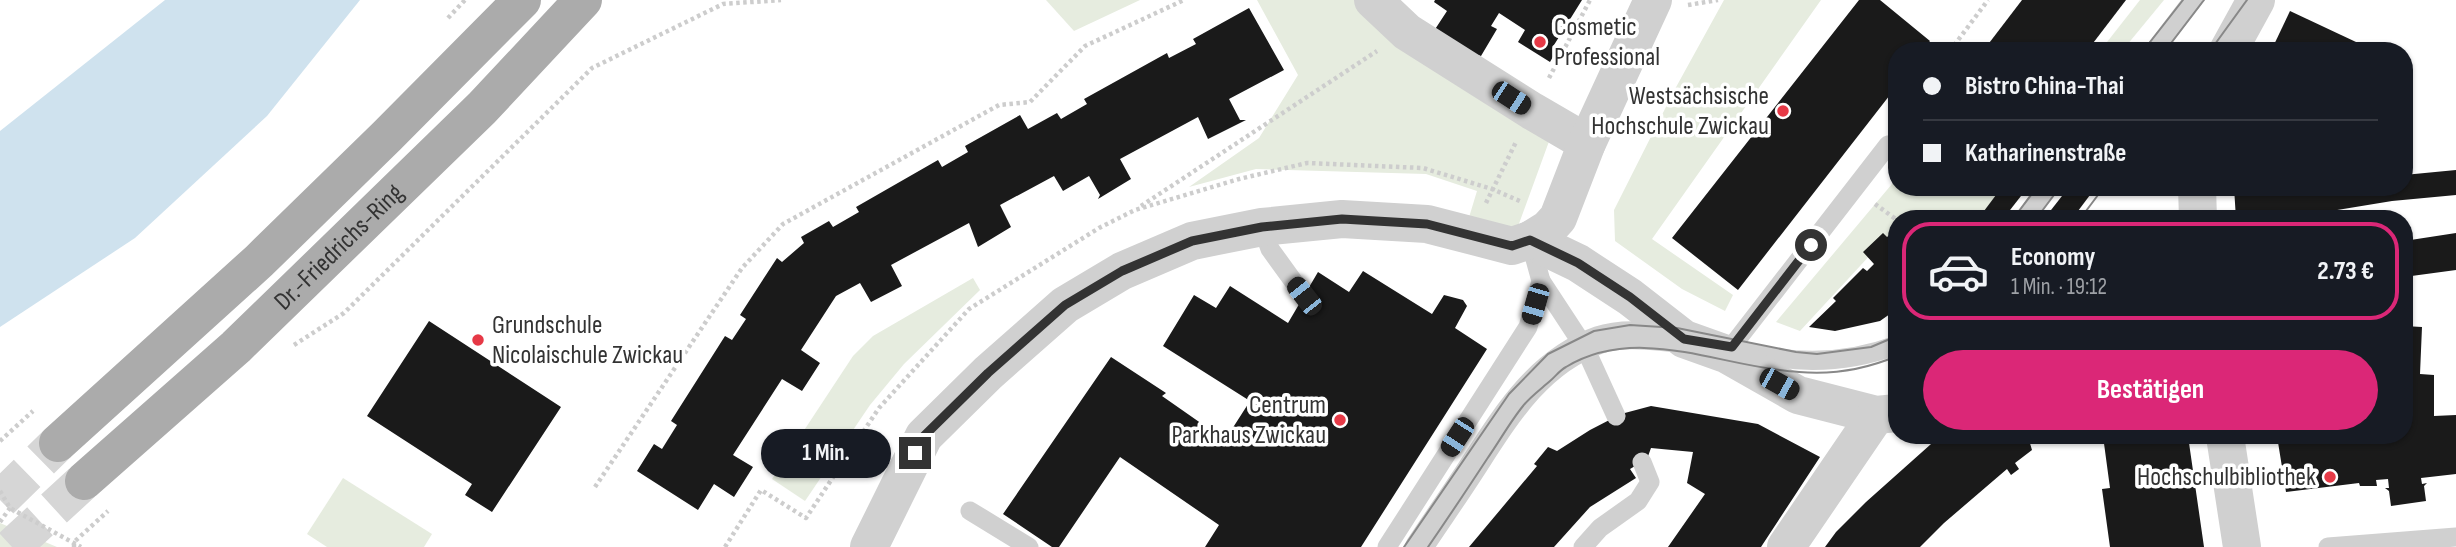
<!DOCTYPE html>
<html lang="de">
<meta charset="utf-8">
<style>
body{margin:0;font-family:"Sofia Sans Condensed",sans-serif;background:#20242c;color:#f1f3f6;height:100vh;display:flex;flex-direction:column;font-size:26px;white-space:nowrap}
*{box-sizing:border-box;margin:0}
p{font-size:23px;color:#9ea1a6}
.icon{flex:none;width:38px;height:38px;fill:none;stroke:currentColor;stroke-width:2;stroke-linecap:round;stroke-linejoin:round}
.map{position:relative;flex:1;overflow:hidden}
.sheet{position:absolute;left:1888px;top:210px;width:525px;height:234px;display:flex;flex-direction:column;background:#171b24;border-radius:28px;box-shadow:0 2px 5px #0004}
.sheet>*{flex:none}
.top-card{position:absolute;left:1888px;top:42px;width:525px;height:154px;border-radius:28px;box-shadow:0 2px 5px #0004;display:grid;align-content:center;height:154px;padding:0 35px;background:#171b24}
.end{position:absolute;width:32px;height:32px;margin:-16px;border:9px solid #333;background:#fff;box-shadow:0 0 0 4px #fff}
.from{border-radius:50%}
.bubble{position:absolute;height:49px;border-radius:24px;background:#171b24;box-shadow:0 2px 5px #0004;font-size:23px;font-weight:700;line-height:49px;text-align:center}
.car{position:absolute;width:21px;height:42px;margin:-21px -10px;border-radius:9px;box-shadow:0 0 5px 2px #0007;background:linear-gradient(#222 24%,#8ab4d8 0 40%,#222 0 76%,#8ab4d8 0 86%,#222 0)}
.top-card b{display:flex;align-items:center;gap:24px;height:66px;font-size:26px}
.top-card b+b{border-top:2px solid #363941}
.top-card i{width:18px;height:18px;background:#f1f3f6}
ul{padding:12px 0 0;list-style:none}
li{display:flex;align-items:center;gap:21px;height:98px;margin:0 14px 10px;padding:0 21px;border:4px solid transparent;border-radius:28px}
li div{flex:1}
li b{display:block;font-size:26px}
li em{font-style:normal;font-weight:700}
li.active{border-color:#db2777}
li>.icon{width:63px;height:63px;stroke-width:1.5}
.button{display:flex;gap:14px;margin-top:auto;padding:14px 35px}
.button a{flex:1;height:80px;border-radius:42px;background:#db2777;color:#fff;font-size:28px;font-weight:700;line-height:80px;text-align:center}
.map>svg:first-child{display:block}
.green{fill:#e6ecdf}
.water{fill:#cfe2ee}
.building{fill:#1a1a1a}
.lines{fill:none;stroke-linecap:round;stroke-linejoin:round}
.primary-tunnel{stroke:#d6d6d6;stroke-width:38;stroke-dasharray:38 19;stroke-linecap:butt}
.path{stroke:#cdcdcd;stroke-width:4.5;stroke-dasharray:3.5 3.5;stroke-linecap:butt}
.service{stroke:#d0d0d0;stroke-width:19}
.pedestrian{stroke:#d0d0d0;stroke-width:28}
.minor{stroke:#d0d0d0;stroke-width:38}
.primary{stroke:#ababab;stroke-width:38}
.tram{stroke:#888;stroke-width:2}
.route{stroke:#333;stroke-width:9}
.poi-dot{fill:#e63946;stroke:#fff;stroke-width:2.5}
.labels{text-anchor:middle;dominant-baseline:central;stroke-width:7;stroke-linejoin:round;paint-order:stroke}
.poi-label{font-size:26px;fill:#333;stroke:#fff;text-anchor:end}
.street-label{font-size:26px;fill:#333;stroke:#fff}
</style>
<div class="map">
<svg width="2456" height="547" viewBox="0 0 2456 547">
<rect width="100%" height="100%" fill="#fff"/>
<g class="green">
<path d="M1046 0H1140L1074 31Z"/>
<path d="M1257 0H1365L1555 125 1513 240 1467 224 1477 191 1426 174 1256 169 1189 187 1259 138 1298 75Z"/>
<path d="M1724 0H1821L1652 239 1733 295 1725 311 1682 289 1615 241 1614 210 1675 89Z"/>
<path d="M2140 0H2164L2122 51H2100Z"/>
<path d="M1897 178V187H1976L1986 194 1991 187H2007L1979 219H1897V226L1800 331 1776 322Z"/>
<path d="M973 278 980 290 904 364 870 405 805 501 772 479 853 356 873 336Z"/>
<path d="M343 478 432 534 424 547H327L307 534Z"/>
<path d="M0 523 57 547H0Z"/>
</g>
<path class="water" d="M165 0H360L267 116 135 238 0 327V131Z"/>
<g class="building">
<path d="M1435 0H1582L1554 45 1558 48 1550 62 1518 42 1525 30 1499 13 1491 26 1497 29 1481 56 1428 40 1447 11 1434 2Z"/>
<path d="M1859 0H1880L1930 41 1923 51H1897V95L1893 91 1738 290 1672 238Z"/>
<path d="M2022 0H2126L2087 51H1983Z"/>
<path d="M1249 8 1284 70 1229 99 1240 120H1246L1208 139 1198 117 1120 159 1131 179 1098 199 1100 195 1089 176 1063 191 1054 176 1000 205 1011 227 978 247 969 223 891 265 902 286 871 302 860 283 836 296 801 350 820 363 802 391 782 379 733 455 753 467 734 497 714 484 698 510 637 471 654 444 662 449 677 425 671 421 725 336 732 340 746 319 740 315 777 258 782 262 804 243 801 237 829 221 833 227 859 212 856 207 938 160 942 167 968 152 965 146 1020 115 1028 129 1057 113 1061 119 1087 104 1084 99 1167 53 1169 58 1196 44 1193 39Z"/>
<path d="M2290 11 2356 42 2351 51H2271Z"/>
<path d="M2456 170V195L2392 201 2319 213V219H2236L2234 187H2404V175Z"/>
<path d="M2002 187H2028L2003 219H1978Z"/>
<path d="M2069 187H2096L2072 219H2044Z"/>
<path d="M1897 228V309L1880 321 1835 331 1809 327 1836 301 1833 298 1863 268 1867 271 1874 264 1863 252 1883 233 1887 237Z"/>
<path d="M2456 233V270L2404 277V241Z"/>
<path d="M1363 271 1432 314 1444 295 1463 300 1467 306 1455 328 1487 349 1361 547H1205L1219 525 1120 457 1059 547H1052L1003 514 1111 357 1166 393 1162 396 1225 440 1250 401 1163 346 1194 295 1216 308 1230 286 1288 323 1318 272 1349 292Z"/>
<path d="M429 321 561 407 492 512 465 495 472 484 367 416Z"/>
<path d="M2404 326 2422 327 2420 374 2434 375V416L2456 415V474L2421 478 2422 484 2427 483 2424 486 2426 501 2391 506 2389 491 2385 488H2389L2388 479 2376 480 2377 486H2360L2359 483 2286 492 2277 436H2404Z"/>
<path d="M1651 406 1758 424 1820 457 1761 547H1668L1705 494 1687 483 1693 452 1651 448 1647 459 1630 469 1636 478 1590 507 1554 547H1469L1537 466 1534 464 1548 447 1557 451 1590 430 1621 414Z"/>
<path d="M1940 436H2037L2029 440 2032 450 2015 463 2019 469 2011 475 2007 469 1944 523 1920 547H1825L1836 532 1866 502Z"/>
<path d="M2103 436H2188L2204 547H2110L2102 489 2110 488Z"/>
</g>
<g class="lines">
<g class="primary-tunnel">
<path d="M0 500 58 443"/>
<path d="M12 547 84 481"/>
</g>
<g class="path">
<path d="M1688 5 1718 0"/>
<path d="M448 18 465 0"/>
<path d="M1950 51 1988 0"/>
<path d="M1549 78 1590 0"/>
<path d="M1486 203 1516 142"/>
<path d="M1875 204 1897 220"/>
<path d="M1141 206 1377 51"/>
<path d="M294 345 344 313 592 68 723 4 781 0"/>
<path d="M0 441 33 411"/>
<path d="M595 487 742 268 783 224 999 105 1030 102 1085 46 1184 0"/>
<path d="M0 491 10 508 81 547"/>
<path d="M0 522 10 508"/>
<path d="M74 547V542L108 511"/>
<path d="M725 547 761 490 806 518 879 408 969 309 1099 228 1135 210 1239 179 1307 163 1423 168 1492 189 1522 202"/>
</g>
<g class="service">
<path d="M2154 51 2193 0"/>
<path d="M2024 219 2048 187"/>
<path d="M1262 227 1270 249 1304 296"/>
<path d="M1541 281 1585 348 1616 416"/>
<path d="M1744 351C1796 365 1846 364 1897 345"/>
<path d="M1726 354 1888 145"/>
<path d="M970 511 1029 547"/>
<path d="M1387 547 1528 327 1541 281 1530 241"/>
<path d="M1583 547 1600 528 1638 501 1650 482 1642 462"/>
<path d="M2328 547 2456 537"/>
</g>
<path class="pedestrian" d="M1419 547C1434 524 1449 503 1464 480 1500 426 1533 363 1599 340 1625 331 1657 337 1684 339"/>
<g class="minor">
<path d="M1373 0 1407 32 1532 111 1587 143"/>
<path d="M2228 51 2256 0"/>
<path d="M2197 187 2198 219"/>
<path d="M1530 240 1578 263 1630 297 1684 339 1726 354 1798 395 1876 415 1897 413"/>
<path d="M2225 436 2242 547"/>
<path d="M869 547 924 436 988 373 1065 305 1122 271 1192 241 1262 227 1342 219 1427 224 1512 246 1530 240 1548 229 1558 218 1587 143 1653 0"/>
<path d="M1786 547 1876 415"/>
</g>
<g class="primary">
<path d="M58 443 259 261 387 136 522 0"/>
<path id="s1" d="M84 481 236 347 482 108 583 0"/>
</g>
<g class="tram">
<path d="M2143 51 2183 0"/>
<path d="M2165 51 2204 0"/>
<path d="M2210 51 2247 0"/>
<path d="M2013 219 2037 187"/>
<path d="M2036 219 2060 187"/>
<path d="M2080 219 2104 187"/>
<path d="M1404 547 1509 394 1548 354 1594 331 1630 325 1677 328 1796 352 1817 354 1871 347 1897 336"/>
<path d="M1428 547C1448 518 1468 488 1487 459 1499 442 1510 422 1523 406 1530 397 1541 389 1550 381 1555 377 1560 370 1566 367 1639 323 1722 368 1799 372 1832 375 1866 369 1897 356"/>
</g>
</g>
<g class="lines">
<path class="route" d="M915 453 924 436 988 373 1065 305 1122 271 1192 241 1262 227 1342 219 1427 224 1512 246 1530 240 1578 263 1630 297 1684 339 1732 347 1811 245"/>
</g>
<g class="poi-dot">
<circle cx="1540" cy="42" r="7"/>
<circle cx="1783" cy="111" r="7"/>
<circle cx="478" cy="340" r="7"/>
<circle cx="1340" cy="420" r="7"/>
<circle cx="2330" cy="477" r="7"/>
</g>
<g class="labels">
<g class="poi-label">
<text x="1554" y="27" text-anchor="start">Cosmetic<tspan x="1554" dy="30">Professional</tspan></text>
<text x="1769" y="96">Westsächsische<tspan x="1769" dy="30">Hochschule Zwickau</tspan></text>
<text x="492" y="325" text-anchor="start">Grundschule<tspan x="492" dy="30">Nicolaischule Zwickau</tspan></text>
<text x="1326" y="405">Centrum<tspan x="1326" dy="30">Parkhaus Zwickau</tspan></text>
<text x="2316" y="477">Hochschulbibliothek</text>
</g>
<g class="street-label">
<text stroke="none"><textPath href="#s1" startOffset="346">Dr.-Friedrichs-Ring</textPath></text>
</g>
</g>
</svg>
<i class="end from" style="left:1811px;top:245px"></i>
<i class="end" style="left:915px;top:453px"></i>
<div class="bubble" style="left:761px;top:429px;width:130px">1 Min.</div>
<i class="car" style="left:1511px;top:98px;rotate:123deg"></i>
<i class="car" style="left:1304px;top:296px;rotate:322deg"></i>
<i class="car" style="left:1535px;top:304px;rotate:196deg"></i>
<i class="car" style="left:1779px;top:384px;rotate:119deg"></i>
<i class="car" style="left:1457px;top:437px;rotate:213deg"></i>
<div class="top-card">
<b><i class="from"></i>Bistro China-Thai</b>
<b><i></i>Katharinenstraße</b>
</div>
<section class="sheet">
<ul>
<li class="active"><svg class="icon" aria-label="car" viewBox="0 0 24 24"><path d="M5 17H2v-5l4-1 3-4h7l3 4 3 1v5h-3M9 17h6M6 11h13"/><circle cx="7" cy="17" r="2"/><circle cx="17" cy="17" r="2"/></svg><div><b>Economy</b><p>1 Min. · 19:12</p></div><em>2.73 €</em></li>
</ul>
<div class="button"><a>Bestätigen</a></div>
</section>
</div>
